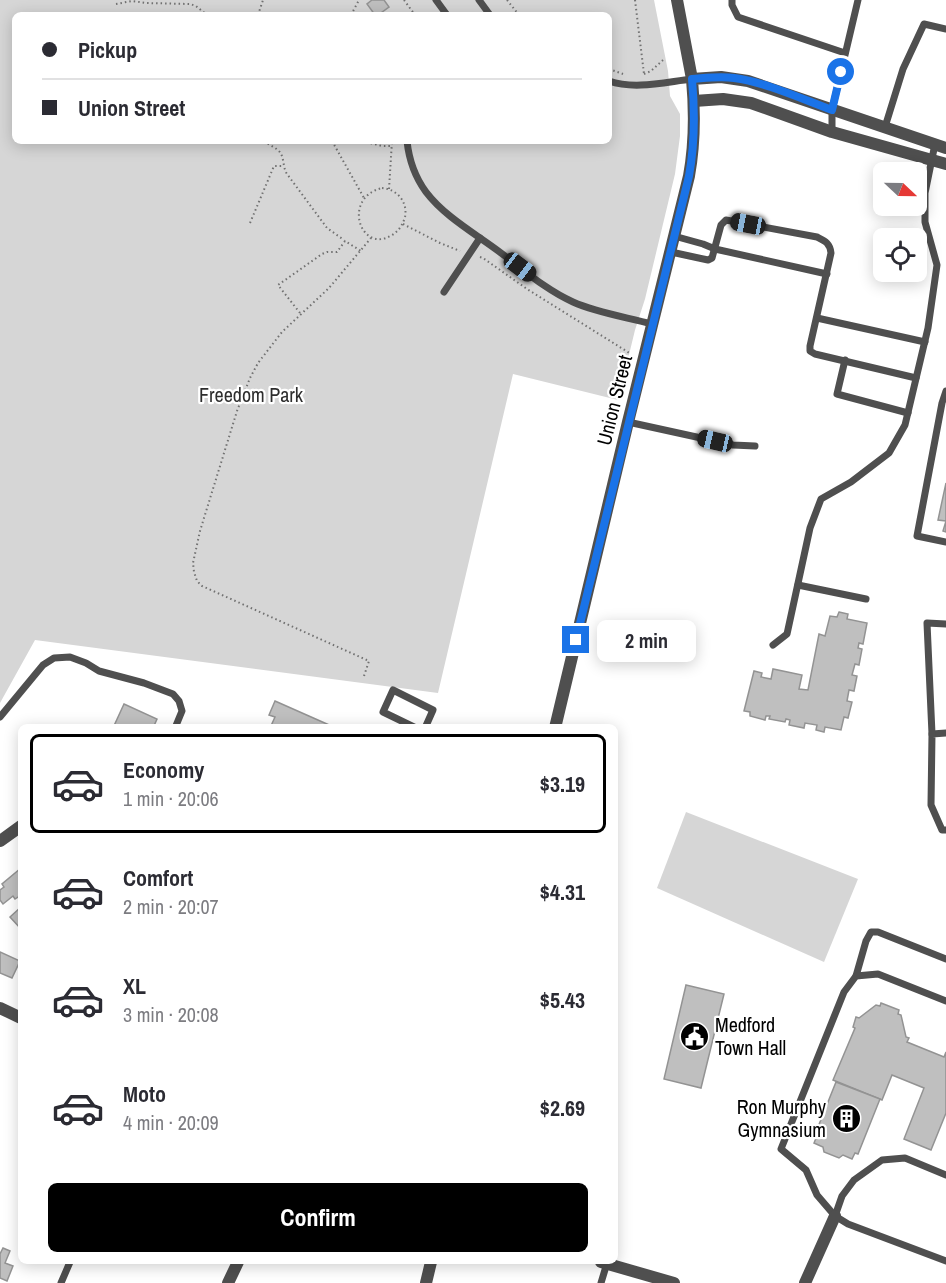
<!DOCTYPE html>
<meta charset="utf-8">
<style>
body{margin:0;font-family:"Archivo Narrow",sans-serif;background:#f2f2f3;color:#2b2b33;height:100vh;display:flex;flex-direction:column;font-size:22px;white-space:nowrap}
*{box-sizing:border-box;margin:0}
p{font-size:20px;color:#7c7c81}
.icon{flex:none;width:33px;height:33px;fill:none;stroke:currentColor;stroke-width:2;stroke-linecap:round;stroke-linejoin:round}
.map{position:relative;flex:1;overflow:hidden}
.drawer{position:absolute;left:18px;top:724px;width:600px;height:540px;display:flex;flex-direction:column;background:#fff;border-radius:9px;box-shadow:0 3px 15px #0003}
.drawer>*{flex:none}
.guide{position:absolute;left:12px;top:12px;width:600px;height:132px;border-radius:9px;box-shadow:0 3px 15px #0003;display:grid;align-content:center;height:132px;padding:0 30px;background:#fff}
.needle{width:39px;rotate:112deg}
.fabs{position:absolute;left:873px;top:162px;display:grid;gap:12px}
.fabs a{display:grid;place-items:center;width:54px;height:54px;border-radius:9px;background:#fff;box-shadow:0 3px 15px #0003;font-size:30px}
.end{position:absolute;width:27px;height:27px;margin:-14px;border:8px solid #1a73e8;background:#fff;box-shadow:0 0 0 3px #fff}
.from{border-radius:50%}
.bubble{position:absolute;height:42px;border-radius:9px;background:#fff;box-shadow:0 3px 15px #0003;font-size:20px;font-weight:800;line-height:42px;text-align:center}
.car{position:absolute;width:18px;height:36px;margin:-18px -9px;border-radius:8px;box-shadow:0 0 4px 2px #0007;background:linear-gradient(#222 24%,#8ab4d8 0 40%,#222 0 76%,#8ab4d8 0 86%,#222 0)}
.guide b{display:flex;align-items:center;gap:21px;height:57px;font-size:22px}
.guide b+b{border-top:2px solid #e1e1e2}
.guide i{width:15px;height:15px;background:#2b2b33}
ul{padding:10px 0 0;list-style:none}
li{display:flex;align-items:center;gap:18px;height:99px;margin:0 12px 9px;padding:0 18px;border:3px solid transparent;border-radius:9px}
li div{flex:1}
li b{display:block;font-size:22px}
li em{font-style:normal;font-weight:800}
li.on{border-color:#000}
li>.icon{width:54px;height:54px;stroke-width:1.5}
.button{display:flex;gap:12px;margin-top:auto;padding:12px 30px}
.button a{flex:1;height:69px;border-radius:9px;background:#000;color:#fff;font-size:24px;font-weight:800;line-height:69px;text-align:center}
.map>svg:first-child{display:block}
.green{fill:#d6d6d6;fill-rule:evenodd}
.building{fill:#bfbfbf;stroke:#939393;stroke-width:1.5}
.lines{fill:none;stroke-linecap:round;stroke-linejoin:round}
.path{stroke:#717171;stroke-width:2;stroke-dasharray:1.5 3;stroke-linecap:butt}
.service{stroke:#4f4f4f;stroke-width:7}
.minor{stroke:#4f4f4f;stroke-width:12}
.tertiary{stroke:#4f4f4f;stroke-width:12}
.route{stroke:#1a73e8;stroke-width:8}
.labels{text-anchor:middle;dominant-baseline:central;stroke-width:4.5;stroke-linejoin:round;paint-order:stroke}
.park-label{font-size:20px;fill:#2d2d2d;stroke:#fff}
.street-label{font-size:20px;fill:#000;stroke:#fff}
.poi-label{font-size:20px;fill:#000;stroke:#fff;text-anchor:start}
</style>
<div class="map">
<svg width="946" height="1283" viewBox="0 0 946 1283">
<rect width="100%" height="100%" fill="#fff"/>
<g class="green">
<path d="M0 0H654L668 71 670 96 680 114V136L675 174 645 299 635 330 618 400 513 374 438 693 35 640 0 703ZM15 15H609V141H15Z"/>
<path d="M686 812 858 879 824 962 657 888Z"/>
</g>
<g class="building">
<path d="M372 0H384L389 7 378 15H375L367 4Z"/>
<path d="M946 483V532L943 531 946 521 938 520Z"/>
<path d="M839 612 848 614 847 619 867 623 863 644 859 643 858 648 862 649 859 665 855 664 852 675 857 676 854 691 849 690 847 701 852 702 848 718 844 717 841 730 825 727 824 732 816 730 817 725 805 723 804 728 789 725 790 720 786 719 785 722 769 719 770 716H766L765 720 750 716V712L744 711 754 671 762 673 761 677 771 679 773 669 802 675 799 689 808 690 819 634 825 636 830 616 837 617Z"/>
<path d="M275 701 336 728H270L275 717 269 715Z"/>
<path d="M124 704 157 719 153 728H113Z"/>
<path d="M21 868V895L15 899 13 896 3 904 0 900V890L4 887 2 884Z"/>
<path d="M21 907V927L20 928 10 917Z"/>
<path d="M0 952 20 961 12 978 0 973Z"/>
<path d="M686 985 724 994 701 1088 664 1079Z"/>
<path d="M881 1003 899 1010 898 1014 901 1015 906 1037 909 1038 907 1042 944 1057 946 1052V1113L931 1150 904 1139 924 1088 892 1075 882 1100 833 1080 855 1028 853 1027 856 1017 859 1018 876 1005 880 1006Z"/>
<path d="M836 1082 880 1099 858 1154 855 1153 852 1159 843 1155 839 1158 824 1152 823 1147 814 1143 816 1138 814 1137Z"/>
<path d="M3 1248 10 1251 5 1263 13 1266 7 1281 0 1278V1254Z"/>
</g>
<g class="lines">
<g class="path">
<path d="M404 0 415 15"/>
<path d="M507 0 519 15"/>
<path d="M635 0 644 74"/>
<path d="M116 4 132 1 146 3 190 4 196 6 207 15"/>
<path d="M258 15 263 0"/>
<path d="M351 15 359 0"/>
<path d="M609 69 623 74"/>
<path d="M644 74 651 71 663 60"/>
<path d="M264 141C269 145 278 148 281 154 284 159 283 168 287 174L327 228 344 240"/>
<path d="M332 141 364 198"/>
<path d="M362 141 382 146H391"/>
<path d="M382 188C397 189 408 202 405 217 403 224 399 231 392 235 361 255 341 198 382 188Z"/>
<path d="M389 189 392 141"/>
<path d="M250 223 274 166H283"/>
<path d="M403 224 440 243 460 251"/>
<path d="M480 257 483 258 527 289 631 354"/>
<path d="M300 313 278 285 322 254 327 252H337L345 241 361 251"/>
<path d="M364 676 369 661 202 586 197 581 194 572 193 563 200 531 237 411 250 378 258 363 282 332 329 288 371 238"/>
</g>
<g class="service">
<path d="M436 0 447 15"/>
<path d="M479 0 490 15"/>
<path d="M732 0V5L738 17 845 53"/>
<path d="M609 81C635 90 665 82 692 79"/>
<path d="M885 127 903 69 924 24 946 29"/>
<path d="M832 132V110L858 0"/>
<path d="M407 141C409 160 415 177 426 192 445 217 476 234 501 253 524 270 546 290 573 302 598 313 626 317 652 324"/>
<path d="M674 236 703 244 715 249 827 274"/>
<path d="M671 252 708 260 712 258 721 225 726 220 817 237C825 241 830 243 831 253L810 346V351L815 354 916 378"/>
<path d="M444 292 480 238"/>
<path d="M817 318 925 342"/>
<path d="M845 360 837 394 908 413"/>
<path d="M946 391 942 403 917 536 946 542"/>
<path d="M628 422 733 445 755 446"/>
<path d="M798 585 866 599"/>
<path d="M773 645 787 634 810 528 821 499 851 482 889 453 905 425 928 328 937 265 925 222V193L935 144"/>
<path d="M0 717 43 665 54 658 70 657 86 663 99 671 144 683 173 694 179 701 182 711 175 728"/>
<path d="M416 728 383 712 393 690 433 710 425 728"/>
<path d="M946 733 932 734 931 805 942 830H946"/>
<path d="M932 734 927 623 946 624"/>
<path d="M856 976 866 941 871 932H878L946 959"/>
<path d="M946 1001 878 974 856 976 844 992 781 1149 806 1170 817 1195 835 1216 848 1224 946 1261"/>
<path d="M835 1216 842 1196 854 1180 882 1160 905 1158 946 1175"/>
<path d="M61 1283 70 1262"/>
<path d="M601 1283 607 1263"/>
</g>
<g class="minor">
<path d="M694 101 723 99 751 103 832 132 946 164"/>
<path d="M555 728 628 422 689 176C695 143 695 112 692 79L721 77 748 81 946 148"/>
<path d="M0 841 21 826"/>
<path d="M0 1008 21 1018"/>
<path d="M601 1262 674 1283"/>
<path d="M228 1283 238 1262"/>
<path d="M426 1283 431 1262"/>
<path d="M805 1283 835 1216"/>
</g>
<path class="tertiary" d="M677 0 692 79"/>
</g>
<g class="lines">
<path class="route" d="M576 640 689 176C695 143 695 112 692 79 706 78 720 76 734 78 765 82 802 99 832 110L841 72"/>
</g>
<defs>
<symbol id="civic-disc" viewBox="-11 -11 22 22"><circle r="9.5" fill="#000" stroke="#fff"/><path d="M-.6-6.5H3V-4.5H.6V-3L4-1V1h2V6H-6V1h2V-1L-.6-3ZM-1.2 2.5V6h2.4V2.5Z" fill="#fff"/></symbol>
<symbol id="building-disc" viewBox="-11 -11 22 22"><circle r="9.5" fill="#000" stroke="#fff"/><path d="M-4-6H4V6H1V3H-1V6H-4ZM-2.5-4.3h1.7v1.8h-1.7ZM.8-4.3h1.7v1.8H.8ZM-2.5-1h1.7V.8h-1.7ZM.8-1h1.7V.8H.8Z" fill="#fff"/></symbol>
</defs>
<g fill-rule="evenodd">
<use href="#civic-disc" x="678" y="1020" width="33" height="33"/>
<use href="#building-disc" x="830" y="1102" width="33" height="33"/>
</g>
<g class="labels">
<g class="park-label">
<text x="251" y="394">Freedom Park</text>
</g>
<g class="street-label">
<text transform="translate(614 400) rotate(-76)">Union Street</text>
</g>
<g class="poi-label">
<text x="715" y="1024">Medford<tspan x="715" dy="23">Town Hall</tspan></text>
<text x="826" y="1106" text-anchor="end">Ron Murphy<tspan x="826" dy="23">Gymnasium</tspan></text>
</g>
</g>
</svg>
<div class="fabs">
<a><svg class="needle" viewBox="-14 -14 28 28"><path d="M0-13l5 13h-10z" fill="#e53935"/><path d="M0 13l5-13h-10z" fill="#7c7c81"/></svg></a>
<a><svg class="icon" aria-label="locate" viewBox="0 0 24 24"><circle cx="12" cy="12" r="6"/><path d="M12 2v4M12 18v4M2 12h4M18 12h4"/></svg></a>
</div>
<i class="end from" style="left:841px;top:72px"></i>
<i class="end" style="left:576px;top:640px"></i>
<div class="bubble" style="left:597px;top:620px;width:99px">2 min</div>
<i class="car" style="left:748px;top:224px;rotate:281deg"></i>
<i class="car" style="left:520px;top:267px;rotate:127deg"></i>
<i class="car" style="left:715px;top:441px;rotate:283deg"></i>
<div class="guide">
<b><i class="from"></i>Pickup</b>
<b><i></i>Union Street</b>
</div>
<section class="drawer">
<ul>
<li class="on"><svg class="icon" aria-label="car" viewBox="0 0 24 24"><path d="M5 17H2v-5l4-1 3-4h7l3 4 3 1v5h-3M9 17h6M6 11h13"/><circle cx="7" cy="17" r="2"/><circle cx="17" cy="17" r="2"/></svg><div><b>Economy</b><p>1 min · 20:06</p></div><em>$3.19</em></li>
<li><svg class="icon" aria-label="car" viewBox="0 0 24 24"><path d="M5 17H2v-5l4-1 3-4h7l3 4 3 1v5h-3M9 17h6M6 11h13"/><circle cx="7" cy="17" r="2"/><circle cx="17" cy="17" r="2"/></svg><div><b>Comfort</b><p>2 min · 20:07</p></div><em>$4.31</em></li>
<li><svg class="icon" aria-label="car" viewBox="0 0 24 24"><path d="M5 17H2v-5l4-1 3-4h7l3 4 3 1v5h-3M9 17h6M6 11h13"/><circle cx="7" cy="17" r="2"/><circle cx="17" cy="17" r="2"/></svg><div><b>XL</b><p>3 min · 20:08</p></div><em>$5.43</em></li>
<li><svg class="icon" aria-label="car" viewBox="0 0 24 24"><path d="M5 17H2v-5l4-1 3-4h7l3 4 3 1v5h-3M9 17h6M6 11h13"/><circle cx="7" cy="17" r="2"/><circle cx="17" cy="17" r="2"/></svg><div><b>Moto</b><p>4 min · 20:09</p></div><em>$2.69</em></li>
</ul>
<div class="button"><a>Confirm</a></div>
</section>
</div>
